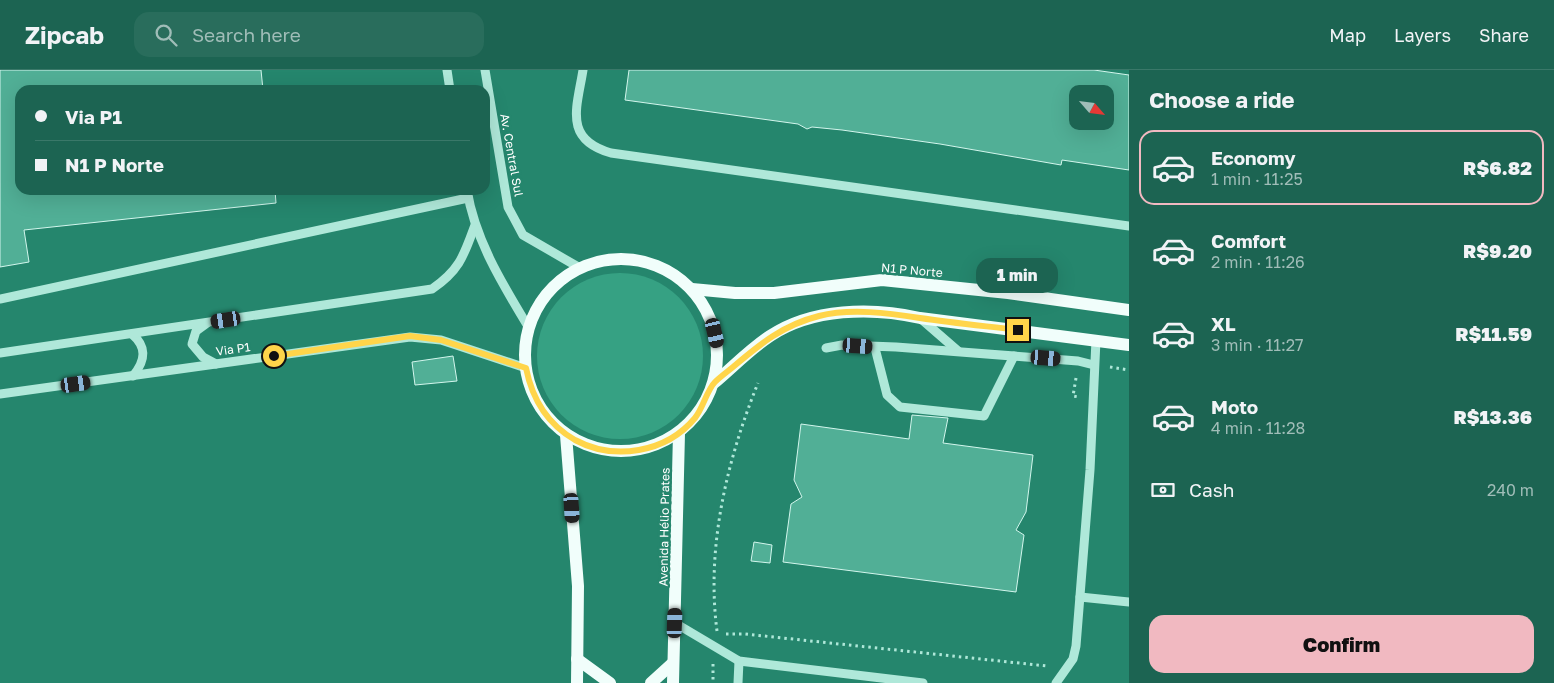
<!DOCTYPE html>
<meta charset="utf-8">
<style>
body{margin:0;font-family:"Golos Text",sans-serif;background:#296d5c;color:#f1f3f6;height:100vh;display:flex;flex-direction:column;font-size:19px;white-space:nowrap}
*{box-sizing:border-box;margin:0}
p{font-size:16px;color:#a0bdb8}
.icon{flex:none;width:28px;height:28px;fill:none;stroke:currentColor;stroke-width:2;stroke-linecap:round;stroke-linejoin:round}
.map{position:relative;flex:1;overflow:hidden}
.side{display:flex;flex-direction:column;background:#1c6452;width:425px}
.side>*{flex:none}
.banner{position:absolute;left:15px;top:15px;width:475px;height:110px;border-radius:15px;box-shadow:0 5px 20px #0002;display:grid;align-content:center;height:110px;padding:0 20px;background:#1c6452}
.needle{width:32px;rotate:118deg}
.buttons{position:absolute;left:1069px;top:15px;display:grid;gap:10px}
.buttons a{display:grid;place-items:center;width:45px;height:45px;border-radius:10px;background:#1c6452;box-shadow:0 5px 20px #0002;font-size:25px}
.end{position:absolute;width:22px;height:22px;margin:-11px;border:6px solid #ffd54a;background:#111;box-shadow:0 0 0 2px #111}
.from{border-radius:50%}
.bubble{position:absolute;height:35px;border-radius:15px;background:#1c6452;box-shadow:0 5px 20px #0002;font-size:16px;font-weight:800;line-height:35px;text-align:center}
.car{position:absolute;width:15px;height:30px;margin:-15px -8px;border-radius:6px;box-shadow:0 0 4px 1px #0007;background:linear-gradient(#222 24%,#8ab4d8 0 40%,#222 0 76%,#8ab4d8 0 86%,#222 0)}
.banner b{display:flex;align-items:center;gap:18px;height:48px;font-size:19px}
.banner b+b{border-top:1px solid #3a7869}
.banner i{width:12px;height:12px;background:#f1f3f6}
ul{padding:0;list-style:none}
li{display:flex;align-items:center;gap:15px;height:75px;margin:0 10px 8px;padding:0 10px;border:2px solid transparent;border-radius:15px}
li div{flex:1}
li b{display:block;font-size:19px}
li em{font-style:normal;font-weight:800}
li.on{border-color:#f1b9c1}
li>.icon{width:45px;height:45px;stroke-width:1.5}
h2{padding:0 20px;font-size:22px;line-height:60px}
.pay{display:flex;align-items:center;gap:12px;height:55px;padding:0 20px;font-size:19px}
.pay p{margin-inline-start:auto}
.button{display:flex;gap:10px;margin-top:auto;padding:10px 20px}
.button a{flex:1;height:58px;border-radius:15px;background:#f1b9c1;color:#111;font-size:20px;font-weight:800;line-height:58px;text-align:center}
header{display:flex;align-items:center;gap:30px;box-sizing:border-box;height:70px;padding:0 25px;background:#1c6452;border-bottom:1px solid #3a7869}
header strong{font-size:24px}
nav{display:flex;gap:28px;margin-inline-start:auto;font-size:18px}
.search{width:350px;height:45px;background:#296d5c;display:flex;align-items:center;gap:12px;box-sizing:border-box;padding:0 18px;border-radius:15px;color:#a0bdb8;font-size:19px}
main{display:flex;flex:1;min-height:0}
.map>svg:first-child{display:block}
.green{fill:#36a183}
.building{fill:#51af96;stroke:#d3f6ed;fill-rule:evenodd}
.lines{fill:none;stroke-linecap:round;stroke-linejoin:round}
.path{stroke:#afe8d9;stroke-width:3;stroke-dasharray:2.5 4;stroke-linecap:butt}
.minor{stroke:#afe8d9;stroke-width:9}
.major{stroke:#f1fefb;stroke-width:12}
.route{stroke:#ffd54a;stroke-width:6}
.labels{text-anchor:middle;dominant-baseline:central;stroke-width:5;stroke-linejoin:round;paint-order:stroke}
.street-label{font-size:12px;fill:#fff;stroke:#25866d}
</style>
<header>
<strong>Zipcab</strong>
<div class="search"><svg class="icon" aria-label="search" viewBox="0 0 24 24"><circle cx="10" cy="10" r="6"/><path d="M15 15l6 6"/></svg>Search here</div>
<nav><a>Map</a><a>Layers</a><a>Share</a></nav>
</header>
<main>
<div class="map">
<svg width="1129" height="613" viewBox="0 0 1129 613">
<rect width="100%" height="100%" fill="#25866d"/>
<circle class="green" cx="620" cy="286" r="83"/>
<g class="building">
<path d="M0 0H261L263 20H20V120H275L276 133 24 160 29 192 0 197Z"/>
<path d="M629 0H1094L1129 5V100L1062 90 1061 95 940 74 842 60 812 57 807 59 798 54 625 30ZM1078 24H1105V51H1078Z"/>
<path d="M453 286 457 311 415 315 412 292Z"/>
<path d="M912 345 948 348 943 373 1033 385 1026 442 1016 460 1024 465 1016 522 783 492 791 434 802 427 794 410 801 354 909 369Z"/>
<path d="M754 472 772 475 770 493 751 491Z"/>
</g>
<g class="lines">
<g class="path">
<path d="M1110 297 1129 300"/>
<path d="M1076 308 1073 326 1079 327"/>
<path d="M717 561C706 477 727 390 758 313"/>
<path d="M726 564H745L1047 596"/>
<path d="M713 594V613"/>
</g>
<g class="minor">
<path d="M447 0 450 20"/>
<path d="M485 0 508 137 523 165 580 198"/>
<path d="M583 0C577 38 563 69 611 83L1129 156"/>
<path d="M467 120C475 170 503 215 529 258"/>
<path d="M0 229 468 128"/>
<path d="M920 248 958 281"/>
<path d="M207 253 196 261 192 274 203 287 216 294"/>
<path d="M132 264C147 277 146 290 133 306"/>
<path d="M826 278 842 275 896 277 1078 291 1094 295"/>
<path d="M875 278 887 325 900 337 984 346 1014 286"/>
<path d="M0 283 432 219C460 200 464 185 475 155"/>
<path d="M0 324 410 267 441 270 526 298"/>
<path d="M1080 527 1129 532"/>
<path d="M675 553 739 591 923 613"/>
<path d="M738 613 739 591"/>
<path d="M1056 613 1073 589 1076 576 1090 400 1096 270"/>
</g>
<g class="major">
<circle cx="621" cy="285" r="96"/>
<path d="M692 219 735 223H774L882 210 1008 223 1129 240"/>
<path d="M714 313C732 298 749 280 770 266 812 238 872 237 920 248L1129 275"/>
<path d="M566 365 578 516 577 613"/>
<path d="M577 589 610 613"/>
<path d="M651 613 673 593"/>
<path d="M673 613 679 363"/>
</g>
</g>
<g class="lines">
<path class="route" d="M274 286 410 266 441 270 526 298C532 328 547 354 575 370 614 391 666 383 695 348 703 338 707 320 715 312 720 307 727 302 733 297 760 274 783 255 819 246 850 238 889 243 920 248 953 253 985 256 1018 260"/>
</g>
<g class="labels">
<g class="street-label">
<text transform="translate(512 85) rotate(80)">Av. Central Sul</text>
<text transform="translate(912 200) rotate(5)">N1 P Norte</text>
<text transform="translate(233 279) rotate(-8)">Via P1</text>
<text transform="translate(664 457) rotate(-89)">Avenida Hélio Prates</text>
</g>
</g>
</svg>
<div class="buttons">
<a><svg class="needle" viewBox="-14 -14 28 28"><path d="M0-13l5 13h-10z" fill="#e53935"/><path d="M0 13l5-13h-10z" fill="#a0bdb8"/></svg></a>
</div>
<i class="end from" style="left:274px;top:286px"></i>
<i class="end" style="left:1018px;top:260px"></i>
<div class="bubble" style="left:976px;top:188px;width:82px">1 min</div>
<i class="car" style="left:226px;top:250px;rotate:261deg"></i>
<i class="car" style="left:715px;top:263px;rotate:167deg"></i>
<i class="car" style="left:858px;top:276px;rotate:94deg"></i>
<i class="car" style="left:1046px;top:288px;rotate:95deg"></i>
<i class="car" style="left:76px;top:314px;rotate:82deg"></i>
<i class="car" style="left:572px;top:438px;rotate:176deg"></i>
<i class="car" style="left:675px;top:553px;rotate:2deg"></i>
<div class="banner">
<b><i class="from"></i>Via P1</b>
<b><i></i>N1 P Norte</b>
</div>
</div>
<section class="side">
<h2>Choose a ride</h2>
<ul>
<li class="on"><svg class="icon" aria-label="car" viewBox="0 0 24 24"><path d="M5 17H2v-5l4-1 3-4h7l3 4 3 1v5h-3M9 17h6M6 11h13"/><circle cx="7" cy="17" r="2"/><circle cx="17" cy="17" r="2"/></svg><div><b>Economy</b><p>1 min · 11:25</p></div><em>R$6.82</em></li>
<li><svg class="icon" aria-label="car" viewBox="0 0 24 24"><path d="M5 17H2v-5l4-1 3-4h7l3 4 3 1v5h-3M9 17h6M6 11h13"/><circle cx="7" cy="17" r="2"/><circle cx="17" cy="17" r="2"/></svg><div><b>Comfort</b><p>2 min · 11:26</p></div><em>R$9.20</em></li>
<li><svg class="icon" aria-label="car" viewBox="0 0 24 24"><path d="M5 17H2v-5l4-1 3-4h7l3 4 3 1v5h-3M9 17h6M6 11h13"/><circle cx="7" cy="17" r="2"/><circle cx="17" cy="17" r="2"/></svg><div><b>XL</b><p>3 min · 11:27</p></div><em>R$11.59</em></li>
<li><svg class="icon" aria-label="car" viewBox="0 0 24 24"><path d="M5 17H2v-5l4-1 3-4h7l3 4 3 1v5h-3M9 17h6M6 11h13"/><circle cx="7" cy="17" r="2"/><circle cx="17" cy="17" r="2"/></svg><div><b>Moto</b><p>4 min · 11:28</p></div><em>R$13.36</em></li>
</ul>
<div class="pay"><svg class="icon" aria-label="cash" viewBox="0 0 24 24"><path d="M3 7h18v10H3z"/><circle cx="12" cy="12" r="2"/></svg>Cash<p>240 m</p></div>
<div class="button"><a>Confirm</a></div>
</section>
</main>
